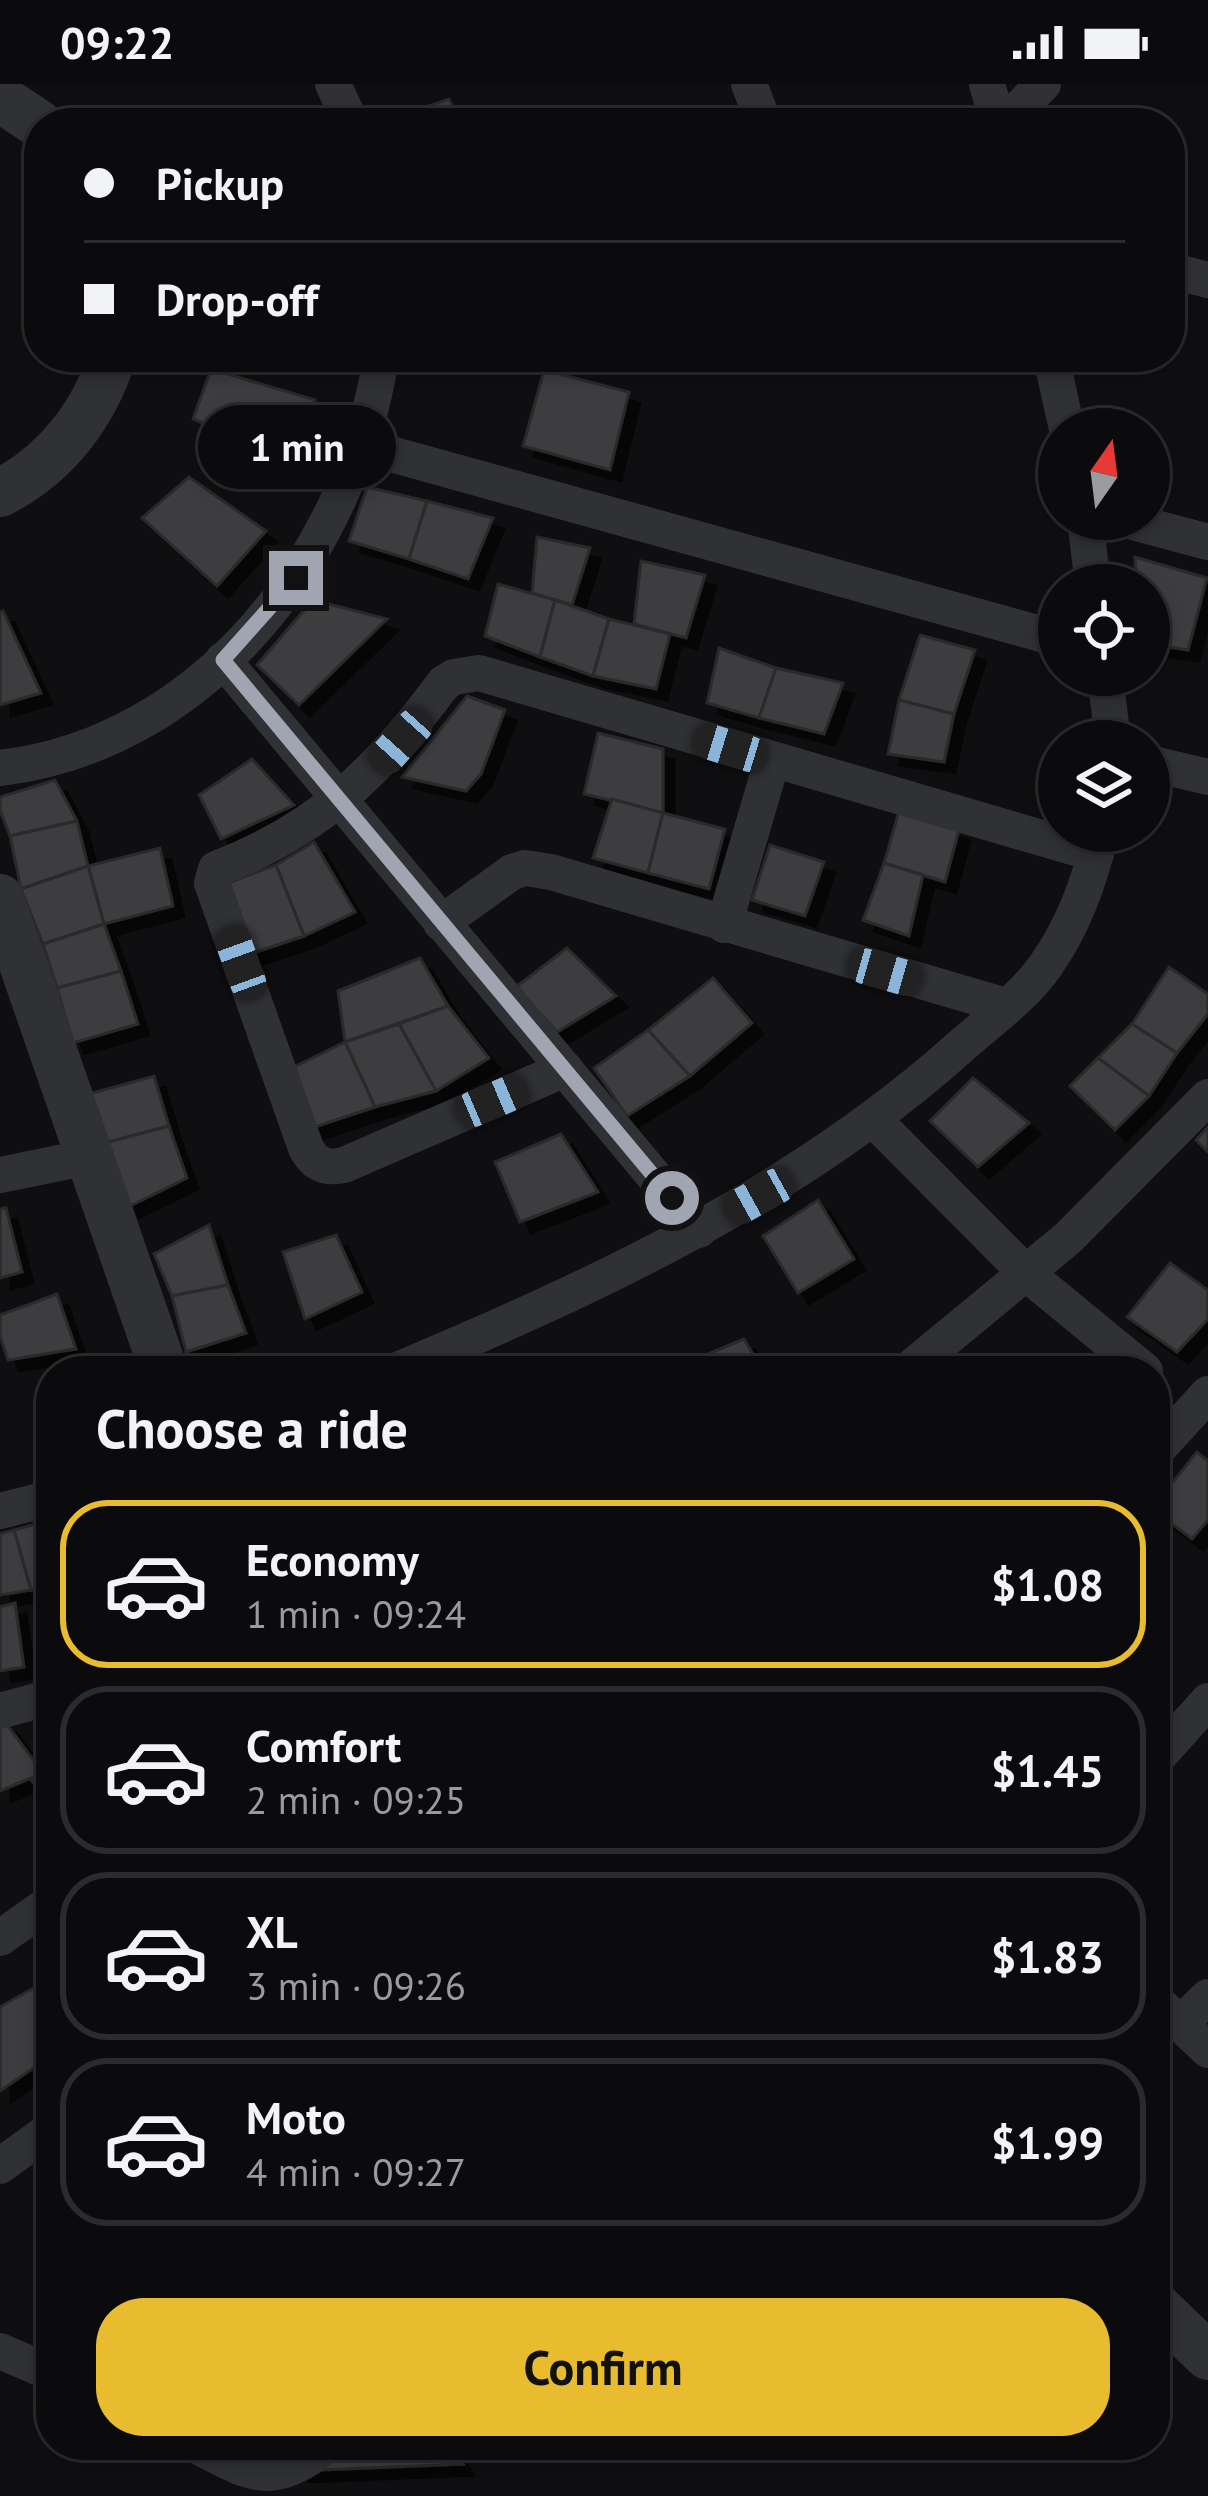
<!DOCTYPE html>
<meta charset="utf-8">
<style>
body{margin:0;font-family:"PT Sans",sans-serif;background:#19191b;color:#f1f3f6;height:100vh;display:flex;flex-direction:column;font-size:45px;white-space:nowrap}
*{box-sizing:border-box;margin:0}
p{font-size:39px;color:#9a9b9d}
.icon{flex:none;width:66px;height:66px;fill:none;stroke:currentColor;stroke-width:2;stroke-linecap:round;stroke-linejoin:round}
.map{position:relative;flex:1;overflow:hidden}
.side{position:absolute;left:36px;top:1272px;width:1134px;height:1104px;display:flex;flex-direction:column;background:#0b0b0d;border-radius:48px;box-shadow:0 6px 18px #0003,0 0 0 3px #2b2b2e}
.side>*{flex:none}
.hud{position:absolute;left:24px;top:24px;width:1161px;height:264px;border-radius:48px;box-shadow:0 6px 18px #0003,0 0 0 3px #2b2b2e;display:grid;align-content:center;height:264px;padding:0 60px;background:#0b0b0d}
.needle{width:78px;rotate:14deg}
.tools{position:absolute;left:1038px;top:324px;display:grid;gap:24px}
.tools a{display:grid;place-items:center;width:132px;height:132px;border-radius:50%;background:#0b0b0d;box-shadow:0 6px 18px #0003,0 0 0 3px #2b2b2e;font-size:60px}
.end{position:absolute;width:54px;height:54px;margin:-27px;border:15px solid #a1a4b1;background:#111;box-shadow:0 0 0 6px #111}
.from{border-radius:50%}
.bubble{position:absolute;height:84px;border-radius:42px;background:#0b0b0d;box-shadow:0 6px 18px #0003,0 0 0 3px #2b2b2e;font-size:39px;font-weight:600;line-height:84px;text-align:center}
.car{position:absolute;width:36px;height:72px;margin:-36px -18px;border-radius:15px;box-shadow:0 0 9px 3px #0007;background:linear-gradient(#222 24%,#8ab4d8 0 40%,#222 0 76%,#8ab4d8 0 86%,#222 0)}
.hud b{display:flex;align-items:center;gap:42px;height:114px;font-size:45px}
.hud b+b{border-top:3px solid #2b2b2e}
.hud i{width:30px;height:30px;background:#f1f3f6}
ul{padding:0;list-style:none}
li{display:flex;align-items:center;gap:36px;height:168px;margin:0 24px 18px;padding:0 36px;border:6px solid #2b2b2e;border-radius:48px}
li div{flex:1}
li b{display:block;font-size:45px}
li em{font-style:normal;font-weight:600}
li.current{border-color:#e9bc2f}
li>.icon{width:108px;height:108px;stroke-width:1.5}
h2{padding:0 60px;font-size:54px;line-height:144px}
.action{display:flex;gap:24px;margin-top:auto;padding:24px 60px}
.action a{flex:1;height:138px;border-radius:48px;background:#e9bc2f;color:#111;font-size:48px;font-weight:600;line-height:138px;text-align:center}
.status{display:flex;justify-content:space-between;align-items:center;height:84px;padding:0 60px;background:#0b0b0d;direction:ltr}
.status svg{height:33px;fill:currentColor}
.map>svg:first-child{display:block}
.building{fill:#3c3c41;stroke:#2a292c;stroke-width:3;filter:url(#shadow)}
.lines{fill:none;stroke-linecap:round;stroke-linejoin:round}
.minor{stroke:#303135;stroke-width:36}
.tertiary{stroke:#303135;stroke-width:48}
.route{stroke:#a1a4b1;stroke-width:15}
</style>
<div class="status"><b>09:22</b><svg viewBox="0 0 49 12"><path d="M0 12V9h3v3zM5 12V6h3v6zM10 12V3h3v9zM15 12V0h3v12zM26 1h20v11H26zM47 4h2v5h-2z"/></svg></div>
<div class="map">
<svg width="1208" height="2412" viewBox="0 0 1208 2412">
<defs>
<filter id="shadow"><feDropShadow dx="11" dy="11" stdDeviation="0" flood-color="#0009"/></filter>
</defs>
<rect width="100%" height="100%" fill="#0f0f11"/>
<g class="building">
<path d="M449 15 460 39H379Z"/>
<path d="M211 285 315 316 295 379 193 335Z"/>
<path d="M544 286 629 308 610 386 523 362Z"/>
<path d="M189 393 266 447 217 502 142 434Z"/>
<path d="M367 403 427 417 409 475 349 457Z"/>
<path d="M427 417 493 434 468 495 409 475Z"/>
<path d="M537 453 590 464 572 521 532 509Z"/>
<path d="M1135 473 1207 494 1188 566 1149 560V501H1136Z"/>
<path d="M641 477 705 491 686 554 634 540Z"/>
<path d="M498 500 555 516 540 573 485 552Z"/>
<path d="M313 516 387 535 299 621 257 581Z"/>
<path d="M555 516 609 535 593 592 540 573Z"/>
<path d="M3 527 41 609 0 621V528Z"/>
<path d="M609 535 670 550 656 605 593 592Z"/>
<path d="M920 551 975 566 954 630 899 616Z"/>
<path d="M719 564 776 584 759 634 707 619Z"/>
<path d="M776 584 843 599 824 650 759 634Z"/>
<path d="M467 612 505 626 481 690 466 707 402 693Z"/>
<path d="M899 616 954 630 944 678 888 670Z"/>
<path d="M598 649 663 665V729L584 710Z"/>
<path d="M252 675 294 721 221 755 199 711Z"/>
<path d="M55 696 77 737 10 752 0 726V713Z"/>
<path d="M612 715 663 729 648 789 593 774Z"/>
<path d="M900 724 959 746 945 798 884 779Z"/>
<path d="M663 729 725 745 709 805 648 789Z"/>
<path d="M77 737 88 782 21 805 10 752Z"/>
<path d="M314 758 355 828 304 852 276 781Z"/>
<path d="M770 761 824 778 805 832 752 816Z"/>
<path d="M160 764 173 822 104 840 88 782Z"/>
<path d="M884 779 923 791 909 852 863 836Z"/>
<path d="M276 781 304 852 244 872 220 802Z"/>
<path d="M88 782 104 840 43 860 21 805Z"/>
<path d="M104 840 121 887 57 904 43 860Z"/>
<path d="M567 864 616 912 557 948 516 903Z"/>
<path d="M420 874 448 922 345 958 338 907Z"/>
<path d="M1169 883 1208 910V930L1177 969 1132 940Z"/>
<path d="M121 887 138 940 73 959 57 904Z"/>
<path d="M713 894 752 939 690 992 648 946Z"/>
<path d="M448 922 489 974 436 1007 399 940Z"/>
<path d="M399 940 436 1007 375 1023 345 958Z"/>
<path d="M1132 940 1177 969 1149 1012 1098 974Z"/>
<path d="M648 946 690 992 627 1032 594 984Z"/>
<path d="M345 958 375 1023 312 1044 288 986Z"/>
<path d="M1098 974 1149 1012 1115 1046 1070 1002Z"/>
<path d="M154 992 169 1042 105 1059 85 1011Z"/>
<path d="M973 994 1029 1039 978 1083 930 1037Z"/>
<path d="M169 1042 187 1094 128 1123 105 1059Z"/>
<path d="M1208 1043V1068L1196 1056Z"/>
<path d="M561 1050 598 1108 520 1138 495 1078Z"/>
<path d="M818 1116 854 1175 798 1209 763 1152Z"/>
<path d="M6 1124 22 1188 0 1194V1125Z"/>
<path d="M209 1141 228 1201 172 1212 154 1170Z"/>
<path d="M336 1151 362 1208 305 1235 283 1168Z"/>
<path d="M1170 1179 1208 1206V1235L1177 1268 1127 1233Z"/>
<path d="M228 1201 246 1249 186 1268 172 1212Z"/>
<path d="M57 1210 76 1265 8 1276 0 1252V1231Z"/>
<path d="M744 1255 763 1287H695L691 1277Z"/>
<path d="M1197 1368 1208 1377V1436L1192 1455 1155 1427V1420Z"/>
<path d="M51 1436V1502L31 1506 14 1446Z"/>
<path d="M14 1446 31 1506 0 1511V1450Z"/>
<path d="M15 1519 24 1583 0 1587V1523Z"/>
<path d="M5 1638 43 1689 0 1707V1640Z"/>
<path d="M51 1683V1720L31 1696Z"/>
<path d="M51 1894V1972L0 2007V1923Z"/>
<path d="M340 2361H450L463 2380 297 2387Z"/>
</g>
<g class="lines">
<g class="minor">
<path d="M333 0 351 39"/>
<path d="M749 0 764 39"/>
<path d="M987 0 998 39"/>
<path d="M1005 39 1043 0"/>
<path d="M1170 186 1208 196"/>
<path d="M1051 273 1067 345"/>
<path d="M362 362 1059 555"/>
<path d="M1085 435 1093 501"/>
<path d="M1122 435 1208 458"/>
<path d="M223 576 699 1146"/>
<path d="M1105 591 1113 657"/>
<path d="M1149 679 1208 693"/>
<path d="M0 684C206 660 352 467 381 273"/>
<path d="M441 839 512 788 525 784 551 788 1006 922"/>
<path d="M724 841 772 677"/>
<path d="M565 985 344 1081C326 1085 315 1081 306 1064L212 799 216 785C320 745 379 687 444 599L454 593 479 589 1096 770"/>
<path d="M874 1036 1027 1190 1145 1287"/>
<path d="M0 1091 88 1073"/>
<path d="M395 1287C597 1202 796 1110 960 963 989 937 1024 913 1046 881 1074 841 1091 794 1101 747"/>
<path d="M907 1287 1068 1154 1208 1013"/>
<path d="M1155 1368 1208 1310"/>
<path d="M0 1427 51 1414"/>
<path d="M0 1627 51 1613"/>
<path d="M1155 1676 1208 1617"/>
<path d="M0 1854 51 1818"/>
<path d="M1155 1916 1208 1966"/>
<path d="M1180 1940 1208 1913"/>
<path d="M0 2082 51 2045"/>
<path d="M0 2267 51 2289"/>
<path d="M195 2361C255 2392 270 2404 328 2361"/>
</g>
<g class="tertiary">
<path d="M0 14 39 40"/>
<path d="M0 409C55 381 94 331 112 273"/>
<path d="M0 814 164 1287"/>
<path d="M1155 2221 1208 2272"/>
</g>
</g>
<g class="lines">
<path class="route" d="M296 494 223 576 672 1114"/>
</g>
</svg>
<div class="tools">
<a><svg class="needle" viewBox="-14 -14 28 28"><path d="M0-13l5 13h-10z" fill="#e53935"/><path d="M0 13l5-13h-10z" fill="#9a9b9d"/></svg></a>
<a><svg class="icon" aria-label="locate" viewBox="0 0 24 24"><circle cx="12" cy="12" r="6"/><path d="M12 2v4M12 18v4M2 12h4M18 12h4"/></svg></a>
<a><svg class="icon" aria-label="layers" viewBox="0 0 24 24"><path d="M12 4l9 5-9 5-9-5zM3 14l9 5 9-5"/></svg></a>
</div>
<i class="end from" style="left:672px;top:1114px"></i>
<i class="end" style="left:296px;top:494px"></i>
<div class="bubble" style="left:198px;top:321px;width:198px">1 min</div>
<i class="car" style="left:401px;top:657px;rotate:222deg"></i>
<i class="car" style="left:730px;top:664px;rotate:287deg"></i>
<i class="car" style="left:241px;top:879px;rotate:340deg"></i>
<i class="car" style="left:885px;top:888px;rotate:106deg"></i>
<i class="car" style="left:492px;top:1017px;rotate:67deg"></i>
<i class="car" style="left:759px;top:1112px;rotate:241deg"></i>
<div class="hud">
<b><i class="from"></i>Pickup</b>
<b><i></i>Drop-off</b>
</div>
<section class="side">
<h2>Choose a ride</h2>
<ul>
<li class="current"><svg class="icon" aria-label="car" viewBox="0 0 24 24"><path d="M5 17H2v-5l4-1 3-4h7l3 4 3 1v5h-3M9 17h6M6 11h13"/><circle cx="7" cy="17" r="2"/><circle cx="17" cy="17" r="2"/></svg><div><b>Economy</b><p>1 min · 09:24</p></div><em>$1.08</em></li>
<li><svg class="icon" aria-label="car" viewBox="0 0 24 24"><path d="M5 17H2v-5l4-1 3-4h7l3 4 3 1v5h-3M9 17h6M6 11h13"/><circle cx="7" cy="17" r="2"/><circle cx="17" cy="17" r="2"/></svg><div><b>Comfort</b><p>2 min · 09:25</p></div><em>$1.45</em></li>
<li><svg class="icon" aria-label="car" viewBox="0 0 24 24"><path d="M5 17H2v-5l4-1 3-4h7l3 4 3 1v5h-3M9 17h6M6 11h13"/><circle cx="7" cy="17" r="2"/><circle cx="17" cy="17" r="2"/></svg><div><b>XL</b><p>3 min · 09:26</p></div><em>$1.83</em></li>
<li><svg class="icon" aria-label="car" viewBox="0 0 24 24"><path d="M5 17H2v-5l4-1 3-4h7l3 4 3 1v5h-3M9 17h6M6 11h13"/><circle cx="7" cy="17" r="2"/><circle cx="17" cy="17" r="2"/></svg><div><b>Moto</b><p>4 min · 09:27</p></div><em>$1.99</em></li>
</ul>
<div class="action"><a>Confirm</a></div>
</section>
</div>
